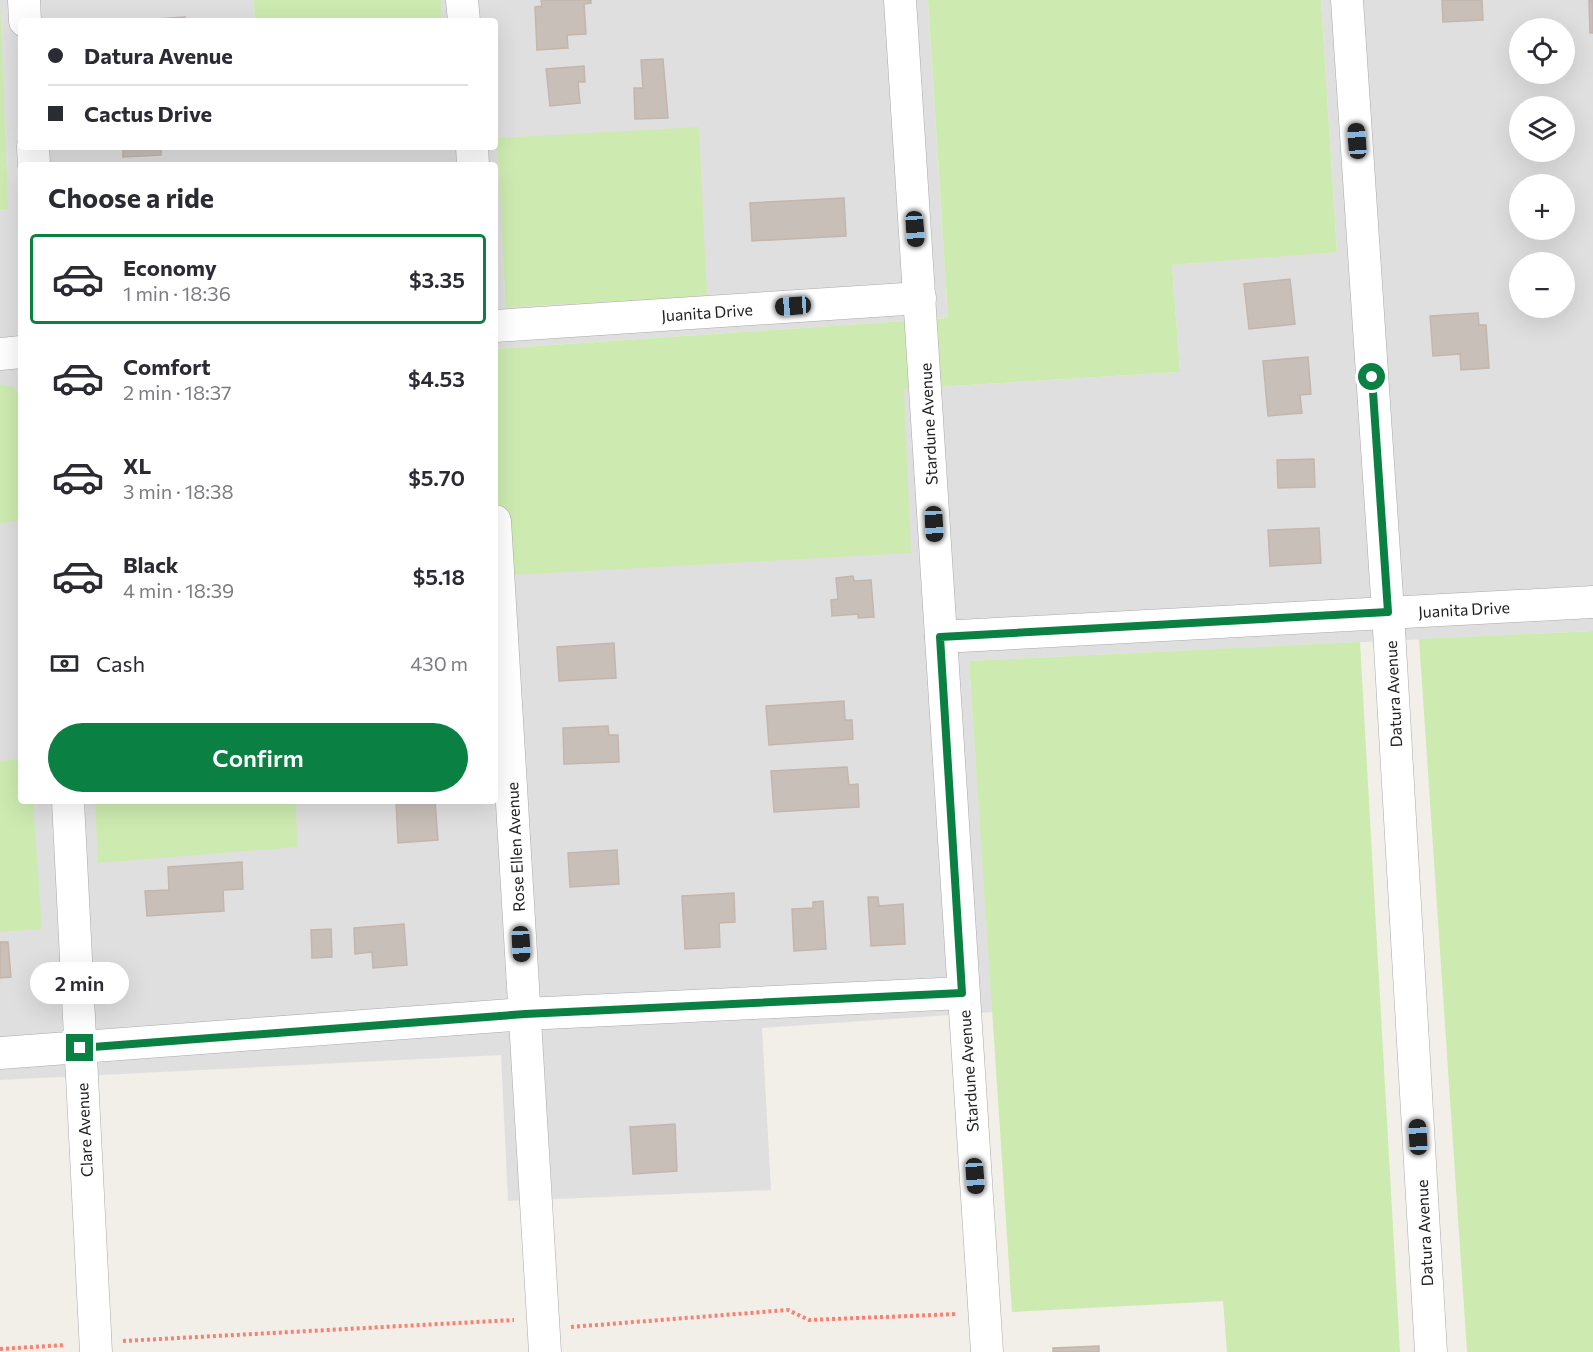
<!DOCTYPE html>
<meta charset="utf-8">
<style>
body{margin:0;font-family:Commissioner,sans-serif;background:#f7f7f7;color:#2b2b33;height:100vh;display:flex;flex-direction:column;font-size:22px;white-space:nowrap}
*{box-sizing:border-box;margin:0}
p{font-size:20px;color:#7c7c81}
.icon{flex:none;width:33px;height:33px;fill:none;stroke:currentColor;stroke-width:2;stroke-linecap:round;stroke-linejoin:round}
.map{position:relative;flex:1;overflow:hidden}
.side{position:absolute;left:18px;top:162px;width:480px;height:642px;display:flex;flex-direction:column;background:#fff;border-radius:6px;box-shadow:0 6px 24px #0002}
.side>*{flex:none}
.top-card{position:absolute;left:18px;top:18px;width:480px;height:132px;border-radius:6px;box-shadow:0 6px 24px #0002;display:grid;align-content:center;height:132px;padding:0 30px;background:#fff}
.tools{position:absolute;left:1509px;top:18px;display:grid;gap:12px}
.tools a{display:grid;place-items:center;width:66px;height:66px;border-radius:50%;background:#fff;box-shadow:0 6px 24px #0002;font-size:30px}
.end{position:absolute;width:27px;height:27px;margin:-14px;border:8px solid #0b8043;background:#fff;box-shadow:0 0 0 3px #fff}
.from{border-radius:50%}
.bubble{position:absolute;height:42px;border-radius:21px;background:#fff;box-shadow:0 6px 24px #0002;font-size:20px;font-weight:600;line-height:42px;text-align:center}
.car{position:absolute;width:18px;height:36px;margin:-18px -9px;border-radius:8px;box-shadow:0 0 4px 2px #0007;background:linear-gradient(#222 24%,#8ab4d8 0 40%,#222 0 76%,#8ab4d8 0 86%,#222 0)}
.top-card b{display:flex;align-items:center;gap:21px;height:57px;font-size:22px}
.top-card b+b{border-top:2px solid #e1e1e2}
.top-card i{width:15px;height:15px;background:#2b2b33}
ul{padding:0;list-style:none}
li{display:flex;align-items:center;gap:18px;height:90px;margin:0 12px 9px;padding:0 18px;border:3px solid transparent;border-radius:6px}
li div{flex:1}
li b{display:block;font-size:22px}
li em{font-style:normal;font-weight:600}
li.selected{border-color:#0b8043}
li>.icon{width:54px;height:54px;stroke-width:1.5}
h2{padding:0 30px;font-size:27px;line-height:72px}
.pay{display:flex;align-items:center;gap:15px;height:66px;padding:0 30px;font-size:22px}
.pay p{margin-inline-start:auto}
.action{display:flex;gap:12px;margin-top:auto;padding:12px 30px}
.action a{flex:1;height:69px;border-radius:36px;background:#0b8043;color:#fff;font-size:24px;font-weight:600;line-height:69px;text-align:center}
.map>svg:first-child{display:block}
.residential{fill:#e0dfdf;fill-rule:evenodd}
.grass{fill:#cdebb0}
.building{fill:#c7bfb8;stroke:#c4b6ab;stroke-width:1.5}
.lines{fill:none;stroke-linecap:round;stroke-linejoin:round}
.minor-casing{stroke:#a9a9a9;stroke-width:33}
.path{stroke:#fa8072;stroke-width:4;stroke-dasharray:3 3;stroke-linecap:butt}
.minor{stroke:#fff;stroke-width:32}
.route{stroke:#0b8043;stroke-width:8}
.labels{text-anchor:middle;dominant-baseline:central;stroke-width:5;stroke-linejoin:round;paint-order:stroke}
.street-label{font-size:16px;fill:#222;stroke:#fff}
</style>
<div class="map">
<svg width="1593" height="1352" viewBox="0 0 1593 1352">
<rect width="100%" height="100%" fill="#f2efe9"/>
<path class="residential" d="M0 0H254L255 21H21V147H495V21H442L441 0H928L948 318 495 349V165H21V801H495V576L904 389 1180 372 1172 265 1337 251 1321 0H1593V631L969 661 993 1012 762 1028 771 1190 508 1201 501 1055 0 1080ZM1520 28H1564V74H1520ZM1520 106H1564V152H1520ZM1520 184H1564V230H1520ZM1520 262H1564V308H1520Z"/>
<g class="grass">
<path d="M0 0 8 209H0Z"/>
<path d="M254 0H441L442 21H255Z"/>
<path d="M928 0H1321L1337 252 1172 265 1180 372 904 389 911 553 495 576V349L948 318Z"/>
<path d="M699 127 707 297 506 307 497 138Z"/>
<path d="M0 384 14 387 21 398V521L0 523Z"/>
<path d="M1593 631V1352H1467L1419 639Z"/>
<path d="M1360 642 1400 1352H1227L1223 1301 1012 1312 969 661Z"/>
<path d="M21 759V801H33L42 929 0 932V761Z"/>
<path d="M95 801H295L298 847 98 863Z"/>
</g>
<g class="building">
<path d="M541 0H591V3L584 4 586 34 567 35 568 48 537 50 535 7 542 6Z"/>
<path d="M1442 0H1482L1483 20 1443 22Z"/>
<path d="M1589 0H1593V33H1590Z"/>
<path d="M185 17V21H125Z"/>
<path d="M663 59 668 118 635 119 634 88H643L641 60Z"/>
<path d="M584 66 585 82H578L580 103 550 106 546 69Z"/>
<path d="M111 147H161V155L123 157V148Z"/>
<path d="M844 198 846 236 752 241 750 203Z"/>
<path d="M1290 279 1295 324 1249 329 1244 284Z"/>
<path d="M1478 313 1479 325H1486L1489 368 1461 370 1460 354 1433 356 1430 316Z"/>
<path d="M1308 357 1311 394 1300 395 1302 413 1268 416 1263 361Z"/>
<path d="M1314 459 1315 487 1278 488 1277 460Z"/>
<path d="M1319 528 1321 563 1270 566 1268 530Z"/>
<path d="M853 576 854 581 871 580 874 617 858 618V614L832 616 831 600 838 599 836 578Z"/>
<path d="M614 643 616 678 559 681 557 647Z"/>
<path d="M844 701 845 720H852L853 739 769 745 766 706Z"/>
<path d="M608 726 609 735H618L619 762 564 764 563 728Z"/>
<path d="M847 767 849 785 858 784 859 807 774 812 771 771Z"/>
<path d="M396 801H435L438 840 398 843Z"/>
<path d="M617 850 619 884 570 887 568 853Z"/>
<path d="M242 862 243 889 223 890 224 911 147 916 145 891 169 890 168 867Z"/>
<path d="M734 893 735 922 719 923 720 947 685 949 682 896Z"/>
<path d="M868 897H878L879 906 903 904 905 944 871 946Z"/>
<path d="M823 901 826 949 794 951 792 909 813 908V902Z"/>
<path d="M404 924 407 965 373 968 372 952 355 954 354 928Z"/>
<path d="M331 929 332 957 312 958 311 930Z"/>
<path d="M0 942H8L11 977 0 978Z"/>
<path d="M675 1124 677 1171 633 1174 630 1127Z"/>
<path d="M1099 1346V1352H1053V1348Z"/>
</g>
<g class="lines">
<defs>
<g id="minor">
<path d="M24 0 25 21"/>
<path d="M462 0 464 21"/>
<path d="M900 0 987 1352"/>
<path d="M1347 0 1388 612 1431 1352"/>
<path d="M33 147 34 165"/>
<path d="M472 147 473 165"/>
<path d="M495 326 920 298"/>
<path d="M0 354 21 352"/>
<path d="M495 521 545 1352"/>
<path d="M941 637 1593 602"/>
<path d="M68 801 96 1352"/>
<path d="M0 1053 525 1014 962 993"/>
</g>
</defs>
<use href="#minor" class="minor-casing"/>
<g class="path">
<path d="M571 1327 788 1310 809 1320 957 1314"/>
<path d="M123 1341 514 1320"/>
<path d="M0 1349 65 1345"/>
</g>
<use href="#minor" class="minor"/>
</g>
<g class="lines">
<path class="route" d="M80 1048 525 1014 962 993 940 637 1388 612 1372 377"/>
</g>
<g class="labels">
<g class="street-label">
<text transform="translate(707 312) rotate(-4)">Juanita Drive</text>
<text transform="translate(928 424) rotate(-93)">Stardune Avenue</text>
<text transform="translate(1464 609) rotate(-3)">Juanita Drive</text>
<text transform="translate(1393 694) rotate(-93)">Datura Avenue</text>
<text transform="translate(515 847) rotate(-93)">Rose Ellen Avenue</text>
<text transform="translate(968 1071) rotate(-94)">Stardune Avenue</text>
<text transform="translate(84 1130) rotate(-93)">Clare Avenue</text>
<text transform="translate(1424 1233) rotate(-93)">Datura Avenue</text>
</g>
</g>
</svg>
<div class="tools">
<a><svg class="icon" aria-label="locate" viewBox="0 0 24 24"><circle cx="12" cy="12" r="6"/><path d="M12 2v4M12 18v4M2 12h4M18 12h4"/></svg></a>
<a><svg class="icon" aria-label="layers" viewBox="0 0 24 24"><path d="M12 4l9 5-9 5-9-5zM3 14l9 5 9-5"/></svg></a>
<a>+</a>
<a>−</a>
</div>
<i class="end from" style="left:1372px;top:377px"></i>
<i class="end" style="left:80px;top:1048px"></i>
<div class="bubble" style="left:30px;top:962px;width:99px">2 min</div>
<i class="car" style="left:1357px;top:141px;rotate:356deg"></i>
<i class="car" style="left:915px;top:229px;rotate:176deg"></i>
<i class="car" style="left:793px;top:306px;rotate:266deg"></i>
<i class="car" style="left:934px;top:524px;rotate:177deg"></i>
<i class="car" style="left:521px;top:944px;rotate:177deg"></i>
<i class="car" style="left:1418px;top:1137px;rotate:357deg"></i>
<i class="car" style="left:975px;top:1176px;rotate:176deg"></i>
<div class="top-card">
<b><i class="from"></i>Datura Avenue</b>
<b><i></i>Cactus Drive</b>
</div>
<section class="side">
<h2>Choose a ride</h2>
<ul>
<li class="selected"><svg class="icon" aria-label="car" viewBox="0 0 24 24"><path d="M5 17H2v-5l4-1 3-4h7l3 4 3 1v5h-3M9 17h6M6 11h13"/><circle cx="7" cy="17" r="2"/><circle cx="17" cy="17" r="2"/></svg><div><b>Economy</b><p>1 min · 18:36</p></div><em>$3.35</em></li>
<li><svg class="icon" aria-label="car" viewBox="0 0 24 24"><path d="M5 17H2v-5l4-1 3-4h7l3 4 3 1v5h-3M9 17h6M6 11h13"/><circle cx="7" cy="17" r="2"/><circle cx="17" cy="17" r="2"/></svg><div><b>Comfort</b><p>2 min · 18:37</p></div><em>$4.53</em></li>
<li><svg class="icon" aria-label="car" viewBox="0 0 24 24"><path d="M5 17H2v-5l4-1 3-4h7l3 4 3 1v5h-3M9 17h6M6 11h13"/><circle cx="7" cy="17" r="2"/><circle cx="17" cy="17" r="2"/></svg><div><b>XL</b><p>3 min · 18:38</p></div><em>$5.70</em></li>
<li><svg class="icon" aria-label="car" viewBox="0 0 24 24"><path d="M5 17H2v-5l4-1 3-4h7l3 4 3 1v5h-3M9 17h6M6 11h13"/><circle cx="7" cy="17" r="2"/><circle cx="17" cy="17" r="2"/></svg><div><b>Black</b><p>4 min · 18:39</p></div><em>$5.18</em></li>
</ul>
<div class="pay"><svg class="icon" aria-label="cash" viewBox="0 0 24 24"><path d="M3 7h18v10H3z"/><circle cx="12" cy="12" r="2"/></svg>Cash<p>430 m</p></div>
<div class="action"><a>Confirm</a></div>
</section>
</div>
